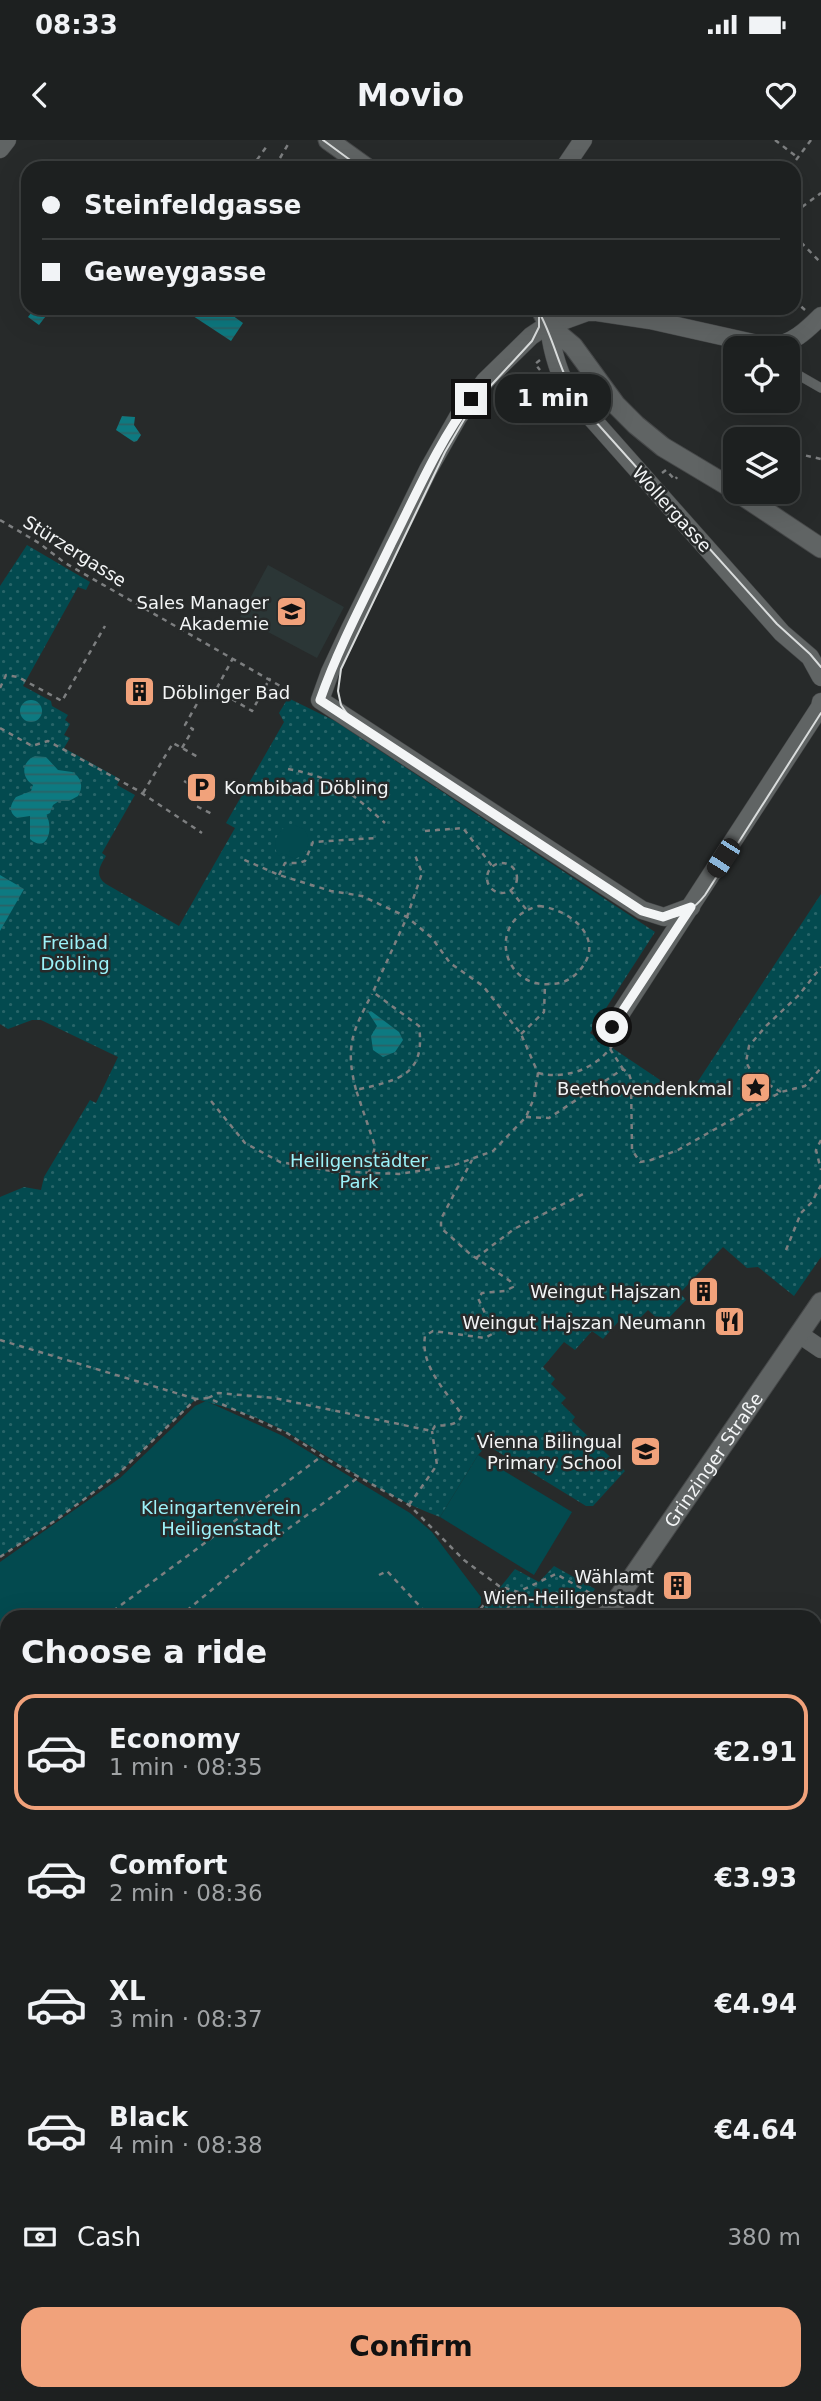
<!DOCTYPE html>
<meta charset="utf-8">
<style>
body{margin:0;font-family:"DejaVu Sans",sans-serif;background:#252829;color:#f1f3f6;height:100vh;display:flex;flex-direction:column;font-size:26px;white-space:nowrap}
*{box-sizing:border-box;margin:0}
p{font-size:23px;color:#a0a3a5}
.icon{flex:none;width:38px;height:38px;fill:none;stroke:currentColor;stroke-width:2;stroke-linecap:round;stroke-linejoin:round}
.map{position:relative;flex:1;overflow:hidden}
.panel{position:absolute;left:0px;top:1470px;width:822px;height:791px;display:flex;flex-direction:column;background:#1d2020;border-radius:21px 21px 0 0;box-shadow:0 7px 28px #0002,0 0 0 2px #3b3e3e}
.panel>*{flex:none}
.hud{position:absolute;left:21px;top:21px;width:780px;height:154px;border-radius:21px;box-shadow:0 7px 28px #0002,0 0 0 2px #3b3e3e;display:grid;align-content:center;height:154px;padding:0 21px;background:#1d2020}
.fabs{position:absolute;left:723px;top:196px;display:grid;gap:14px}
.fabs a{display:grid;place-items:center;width:77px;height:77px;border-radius:14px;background:#1d2020;box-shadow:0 7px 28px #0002,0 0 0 2px #3b3e3e;font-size:35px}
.end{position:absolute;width:32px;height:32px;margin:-16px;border:9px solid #f3f5f6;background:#111;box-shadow:0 0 0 4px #111}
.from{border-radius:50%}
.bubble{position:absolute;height:49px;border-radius:21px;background:#1d2020;box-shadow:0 7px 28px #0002,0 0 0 2px #3b3e3e;font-size:23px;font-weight:600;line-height:49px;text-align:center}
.car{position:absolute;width:21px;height:42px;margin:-21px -10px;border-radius:9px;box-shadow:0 0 5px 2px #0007;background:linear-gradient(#222 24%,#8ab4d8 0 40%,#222 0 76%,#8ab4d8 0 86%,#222 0)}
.hud b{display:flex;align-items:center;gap:24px;height:66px;font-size:26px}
.hud b+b{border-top:2px solid #3b3e3e}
.hud i{width:18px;height:18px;background:#f1f3f6}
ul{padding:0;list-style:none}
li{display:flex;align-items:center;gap:21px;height:116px;margin:0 14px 10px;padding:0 7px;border:4px solid transparent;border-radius:21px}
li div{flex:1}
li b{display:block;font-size:26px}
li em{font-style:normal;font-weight:600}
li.on{border-color:#f1a27b}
li>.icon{width:63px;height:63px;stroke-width:1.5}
h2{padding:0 21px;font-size:32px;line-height:84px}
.pay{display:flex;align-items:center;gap:18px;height:77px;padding:0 21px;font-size:26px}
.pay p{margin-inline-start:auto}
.primary-button{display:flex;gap:14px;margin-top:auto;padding:14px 21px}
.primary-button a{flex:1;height:80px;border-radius:21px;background:#f1a27b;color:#111;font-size:28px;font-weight:600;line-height:80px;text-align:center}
.status{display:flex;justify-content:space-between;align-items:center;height:49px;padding:0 35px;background:#1d2020;direction:ltr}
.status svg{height:19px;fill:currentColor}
header{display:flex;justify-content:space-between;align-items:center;height:91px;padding:0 21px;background:#1d2020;font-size:32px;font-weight:600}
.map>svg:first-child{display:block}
.built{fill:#2b3636}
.grass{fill:url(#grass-tufts)}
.park{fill:url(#park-dots)}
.garden{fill:#034a4f}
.water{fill:url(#water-rules)}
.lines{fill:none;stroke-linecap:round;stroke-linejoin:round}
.service-casing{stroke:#464849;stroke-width:10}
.minor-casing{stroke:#464849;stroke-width:19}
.tertiary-casing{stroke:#464849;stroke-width:21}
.secondary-casing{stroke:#464849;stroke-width:21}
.path{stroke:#7d7f80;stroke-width:2.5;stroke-dasharray:5 5;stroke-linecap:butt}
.service{stroke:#606464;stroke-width:9}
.minor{stroke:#606464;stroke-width:18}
.tertiary{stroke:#606464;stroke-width:19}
.secondary{stroke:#5b7f81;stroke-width:19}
.tram{stroke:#d9dcdc;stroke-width:2}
.route{stroke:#f3f5f6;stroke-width:9}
.labels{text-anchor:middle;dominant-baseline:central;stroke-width:5;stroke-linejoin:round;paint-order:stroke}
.street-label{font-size:18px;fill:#f3f5f6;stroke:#272a2a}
.poi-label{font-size:18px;fill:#f3f5f6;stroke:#272a2a;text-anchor:end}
.park-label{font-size:18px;fill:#9cf2f9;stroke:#272a2a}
</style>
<div class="status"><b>08:33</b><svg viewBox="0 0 49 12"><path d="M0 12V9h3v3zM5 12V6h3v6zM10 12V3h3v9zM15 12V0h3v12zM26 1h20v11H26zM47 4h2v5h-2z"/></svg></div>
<header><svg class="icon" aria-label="back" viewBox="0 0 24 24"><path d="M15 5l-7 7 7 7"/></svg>Movio<svg class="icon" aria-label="heart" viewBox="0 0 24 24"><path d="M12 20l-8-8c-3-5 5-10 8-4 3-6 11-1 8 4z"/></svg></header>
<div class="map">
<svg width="821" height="2261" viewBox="0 0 821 2261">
<defs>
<pattern id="grass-tufts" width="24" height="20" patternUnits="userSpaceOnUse" patternTransform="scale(1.75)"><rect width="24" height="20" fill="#034a4f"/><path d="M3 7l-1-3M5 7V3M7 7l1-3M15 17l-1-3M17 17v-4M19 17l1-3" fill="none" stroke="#286569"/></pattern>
<pattern id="park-dots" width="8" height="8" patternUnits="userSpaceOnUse" patternTransform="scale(1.75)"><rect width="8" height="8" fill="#034a4f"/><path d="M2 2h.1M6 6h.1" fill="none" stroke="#286569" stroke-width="1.8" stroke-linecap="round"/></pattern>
<pattern id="water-rules" width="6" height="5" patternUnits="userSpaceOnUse" patternTransform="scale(1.75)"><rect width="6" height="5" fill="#0d7a81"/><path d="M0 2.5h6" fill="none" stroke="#2b6266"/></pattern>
</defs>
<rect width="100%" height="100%" fill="#272a2a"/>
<path class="built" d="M268 425 344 467 317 518 240 477Z"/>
<g class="grass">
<path d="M0 1603 7 1614V1697L0 1687Z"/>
<path d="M4 1749 7 1753V1858L0 1863V1752Z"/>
</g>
<g class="park">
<path d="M27 405 90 442 86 450 78 447 23 546 51 561 52 566 68 575 65 580 70 584 64 595 70 598 64 608 120 639 117 645 135 655 102 713 106 716C100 726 94 735 106 744L179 786 235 688 226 683 284 582 279 573 288 558 335 581 655 792 590 893 687 958 821 754V1117L794 1156 758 1127 747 1128 723 1107 680 1153 686 1160 663 1184 648 1170 628 1190 619 1181 603 1199 592 1191 575 1210 564 1202 543 1227 555 1239 551 1244 566 1258 561 1263 575 1277 572 1281 625 1331 593 1366H586L487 1305 478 1315 440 1377C384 1357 339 1322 288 1293 260 1277 227 1267 196 1259L118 1334 56 1380 0 1417V1057L24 1047 41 1050 44 1037 90 960 96 963 118 917 41 880H32L8 889 0 884V446Z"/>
<path d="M554 1426 595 1449 576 1477H476L515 1429 539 1442Z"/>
<path d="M0 2167 7 2176V2254H44L50 2261H0Z"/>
</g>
<g class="garden">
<path d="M288 685H294L304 689C313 701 308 715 294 719L283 713 278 716C272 703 276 692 288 685Z"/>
<path d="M206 1261 283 1296 410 1373 432 1392 481 1457V1464L470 1477H7V1567L0 1556V1422L120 1338 195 1266Z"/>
<path d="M478 1315 572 1372 534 1435 440 1377Z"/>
<path d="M817 1579 821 1581V1846L816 1842Z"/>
<path d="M816 1848 821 1851V2261H614L607 2254H816Z"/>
</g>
<g class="water">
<path d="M35 168H52L39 185 28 177Z"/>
<path d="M194 168H222L243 183 231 201 190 174Z"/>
<path d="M122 276 135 277 134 285 141 295 137 301 134 302 116 290Z"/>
<circle cx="31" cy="571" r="11"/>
<path d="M35 616 46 617 58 630 72 632C81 637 84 646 78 656L69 661H59L53 665 50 673 46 675C54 686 48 715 30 699V676L17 678C8 672 10 665 16 657L31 651 33 645C21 637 21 622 35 616Z"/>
<path d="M0 735 24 749 0 791Z"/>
<path d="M371 871 399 892 403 900 395 912 383 917 373 910 371 896 377 886 368 872Z"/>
</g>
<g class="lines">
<defs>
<g id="service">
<path d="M788 229 821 248"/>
<path d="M0 1993 7 2005"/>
<path d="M151 2254 155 2261"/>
</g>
<g id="minor">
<path d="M0 9 7 0"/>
<path d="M564 28 583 0"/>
<path d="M549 186C552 211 559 236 572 256L782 493 810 517 821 537"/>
<path d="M691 767 664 777 642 770 320 560 330 532 350 489 428 330 458 277 485 241 531 196 543 188 587 172H597L650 180 771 207C793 203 805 192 821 176"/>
<path d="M612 887 820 567 821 562"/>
<path d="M799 1194 821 1209"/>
<path d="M0 1578 7 1589"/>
<path d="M0 2029 7 2040"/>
<path d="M349 2254 356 2261"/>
</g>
<g id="tertiary">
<path d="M328 0 367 28"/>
<path d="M540 168 549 186 573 206 616 265 636 285 663 307 735 350"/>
<path d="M737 352 821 408"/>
<path id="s1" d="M605 1477 821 1162"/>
<path d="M201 2261 204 2254"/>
</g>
<g id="secondary">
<path d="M0 1952 7 1963"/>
<path d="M128 2254 132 2261"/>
<path d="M177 2254 179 2261"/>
</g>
</defs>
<use href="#service" class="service-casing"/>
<use href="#minor" class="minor-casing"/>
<use href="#tertiary" class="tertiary-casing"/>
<use href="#secondary" class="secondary-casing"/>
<g class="path">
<path d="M775 0 797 17"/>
<path d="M280 18 290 1"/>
<path d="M697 27V28"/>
<path d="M251 28 267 6"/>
<path d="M790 28 811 0"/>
<path d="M794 73 821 53"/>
<path d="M794 95 821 123"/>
<path d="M794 160 805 170"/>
<path d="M225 170 227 168"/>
<path d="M540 220 535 224 540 230"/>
<path d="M788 315 790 312 821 319"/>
<path d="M662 333 666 330 675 340 677 337"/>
<path d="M788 333 797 344 795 350 788 347"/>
<path d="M0 380 39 403 65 423 282 547"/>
<path d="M0 548 6 535 18 537 62 561 105 486"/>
<path d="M232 559 252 571 270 538"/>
<path d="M0 588 32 606 48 601 137 650 202 693"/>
<path d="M182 608 193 589 185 585 203 553 211 559 233 518"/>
<path d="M288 629C336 638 350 652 385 683"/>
<path d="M184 641 206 653 198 667 212 674"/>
<path d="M143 653 173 603 198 617"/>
<path d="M425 691 463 688 492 726"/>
<circle cx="502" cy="738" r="15"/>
<path d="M279 735 285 723H299L305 721 313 702 376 698"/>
<path d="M510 750 526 769"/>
<path d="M539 766C574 770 610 803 575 835 568 841 560 844 550 844 500 848 487 778 539 766Z"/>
<path d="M521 894 544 872 545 845"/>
<path d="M610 909 623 929"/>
<path d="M538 933C567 940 598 928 614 903"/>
<path d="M356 950C345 907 352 892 372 854"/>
<path d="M781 952 753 935 746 922 749 906 766 886 799 855 821 827"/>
<path d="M211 961 245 1003 280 1022 331 1031 399 1034 452 1026 493 1011 526 977 534 958 538 933 521 894 483 846 450 823 432 798 407 777 362 756 331 751 279 735 240 718"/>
<path d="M526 977 549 978 623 929 629 934 631 940 632 1010 640 1022 651 1020 678 1010 781 952 805 946 821 928"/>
<path d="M821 1000 816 1010 821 1030"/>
<path d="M369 1033 375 1006 356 950C397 940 426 937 419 886L373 852 407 777 422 733 415 715"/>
<path d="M786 1110 801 1073 812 1062 821 1045"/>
<path d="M476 1118 514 1089 587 1052"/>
<path d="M0 1200 196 1259"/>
<path d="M208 1258 218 1253 274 1258 432 1291 435 1286C446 1285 458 1286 462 1275 446 1251 420 1226 425 1196L433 1191 485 1198 494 1193 478 1158 482 1153 505 1151 513 1147 510 1141 470 1114 441 1088V1079L472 1020"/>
<path d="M409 1365 437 1325 432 1291"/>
<path d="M0 1417 56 1380 118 1334 196 1259 208 1258 287 1293 325 1318 409 1365 464 1420 499 1446 518 1452 556 1434 599 1458"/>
<path d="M379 1435 387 1431 430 1477"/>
<path d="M105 1477 322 1316"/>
<path d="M179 1477 262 1408 359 1337"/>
<path d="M474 1477 499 1446"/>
<path d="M502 1477 518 1452"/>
<path d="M816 1628 821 1632"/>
<path d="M0 1689 7 1700"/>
<path d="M0 1865 7 1860"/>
<path d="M2 1903 7 1900"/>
<path d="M0 1914 7 1926"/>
<path d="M816 1917 817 1915"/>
<path d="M816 1993 821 1991"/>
<path d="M816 2028 821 2066"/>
<path d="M0 2154 7 2163"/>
<path d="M816 2233 821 2228"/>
<path d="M54 2254 60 2261"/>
<path d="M462 2254 469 2261"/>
<path d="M785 2261 793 2254"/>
</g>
<use href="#service" class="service"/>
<use href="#minor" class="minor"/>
<use href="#tertiary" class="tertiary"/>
<use href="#secondary" class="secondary"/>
<g class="tram">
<path d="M323 0 361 28"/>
<path d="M539 168V187L532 201 484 253 465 278 445 312 341 529 338 551 341 565 352 581 372 596 623 762C654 781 680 787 705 755L821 573"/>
<path d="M539 172C555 201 560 234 578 262L777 484 810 514 821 527"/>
<path d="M0 1986 7 1998"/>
<path d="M0 2002 7 2013"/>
<path d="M146 2254 150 2261"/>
</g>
</g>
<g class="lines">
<path class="route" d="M471 259C438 303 416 355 391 404 366 456 339 506 320 560L642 771 663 777 691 767 612 887"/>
</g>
<defs>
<symbol id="university-square" viewBox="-11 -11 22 22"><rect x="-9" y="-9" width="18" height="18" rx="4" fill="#f1a27b" stroke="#272a2a"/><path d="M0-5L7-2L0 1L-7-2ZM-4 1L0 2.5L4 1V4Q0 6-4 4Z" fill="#111"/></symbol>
<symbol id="building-square" viewBox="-11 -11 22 22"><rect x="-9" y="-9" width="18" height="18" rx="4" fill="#f1a27b" stroke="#272a2a"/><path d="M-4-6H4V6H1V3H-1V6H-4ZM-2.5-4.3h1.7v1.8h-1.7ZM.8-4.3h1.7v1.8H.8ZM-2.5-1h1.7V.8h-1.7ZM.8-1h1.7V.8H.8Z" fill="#111"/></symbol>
<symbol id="parking-square" viewBox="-11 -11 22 22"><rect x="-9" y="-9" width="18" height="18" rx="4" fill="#f1a27b" stroke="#272a2a"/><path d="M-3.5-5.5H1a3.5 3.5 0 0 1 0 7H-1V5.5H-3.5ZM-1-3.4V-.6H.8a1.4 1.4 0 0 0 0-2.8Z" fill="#111"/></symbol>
<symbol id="sight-square" viewBox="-11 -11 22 22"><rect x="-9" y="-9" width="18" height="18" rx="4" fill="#f1a27b" stroke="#272a2a"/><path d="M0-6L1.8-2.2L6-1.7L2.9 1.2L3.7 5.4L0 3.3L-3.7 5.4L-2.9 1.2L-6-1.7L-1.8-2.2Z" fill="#111"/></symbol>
<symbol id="restaurant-square" viewBox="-11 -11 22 22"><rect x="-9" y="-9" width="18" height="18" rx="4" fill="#f1a27b" stroke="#272a2a"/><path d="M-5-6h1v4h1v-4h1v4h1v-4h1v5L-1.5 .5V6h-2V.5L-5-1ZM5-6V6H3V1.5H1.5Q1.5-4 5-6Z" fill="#111"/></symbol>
<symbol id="school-square" viewBox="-11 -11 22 22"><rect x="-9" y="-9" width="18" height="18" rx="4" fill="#f1a27b" stroke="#272a2a"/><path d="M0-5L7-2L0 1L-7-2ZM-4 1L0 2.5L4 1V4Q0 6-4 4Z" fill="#111"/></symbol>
</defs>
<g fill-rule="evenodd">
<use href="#university-square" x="274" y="454" width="35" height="35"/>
<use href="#building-square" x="122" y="534" width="35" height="35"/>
<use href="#parking-square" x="184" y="630" width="35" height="35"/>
<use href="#sight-square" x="738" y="930" width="35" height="35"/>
<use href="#building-square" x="686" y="1134" width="35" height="35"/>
<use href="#restaurant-square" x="712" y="1164" width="35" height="35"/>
<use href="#school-square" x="628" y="1294" width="35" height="35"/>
<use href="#building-square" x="660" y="1428" width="35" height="35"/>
</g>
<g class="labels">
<g class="street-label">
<text transform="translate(672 369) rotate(48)">Wollergasse</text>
<text transform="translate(75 411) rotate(32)">Stürzergasse</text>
<text stroke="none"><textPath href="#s1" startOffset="191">Grinzinger Straße</textPath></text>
</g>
<g class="poi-label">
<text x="269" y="462">Sales Manager<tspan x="269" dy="21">Akademie</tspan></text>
<text x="162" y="552" text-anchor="start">Döblinger Bad</text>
<text x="224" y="647" text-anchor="start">Kombibad Döbling</text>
<text x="732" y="948">Beethovendenkmal</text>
<text x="681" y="1151">Weingut Hajszan</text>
<text x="706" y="1182">Weingut Hajszan Neumann</text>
<text x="622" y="1301">Vienna Bilingual<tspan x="622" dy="21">Primary School</tspan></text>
<text x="654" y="1436">Wählamt<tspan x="654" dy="21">Wien-Heiligenstadt</tspan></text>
</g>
<g class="park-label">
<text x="75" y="802">Freibad<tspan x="75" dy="21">Döbling</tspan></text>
<text x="359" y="1020">Heiligenstädter<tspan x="359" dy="21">Park</tspan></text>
<text x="221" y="1367">Kleingartenverein<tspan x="221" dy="21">Heiligenstadt</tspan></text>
</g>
</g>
</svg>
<div class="fabs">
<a><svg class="icon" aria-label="locate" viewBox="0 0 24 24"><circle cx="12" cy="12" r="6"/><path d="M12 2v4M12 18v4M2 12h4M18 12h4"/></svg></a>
<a><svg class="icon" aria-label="layers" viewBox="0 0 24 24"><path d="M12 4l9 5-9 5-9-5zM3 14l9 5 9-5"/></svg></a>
</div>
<i class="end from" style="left:612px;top:887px"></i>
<i class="end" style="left:471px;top:259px"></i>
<div class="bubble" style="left:495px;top:234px;width:116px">1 min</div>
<i class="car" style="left:723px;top:718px;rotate:213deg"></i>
<div class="hud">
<b><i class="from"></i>Steinfeldgasse</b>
<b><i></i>Geweygasse</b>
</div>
<section class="panel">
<h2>Choose a ride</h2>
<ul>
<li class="on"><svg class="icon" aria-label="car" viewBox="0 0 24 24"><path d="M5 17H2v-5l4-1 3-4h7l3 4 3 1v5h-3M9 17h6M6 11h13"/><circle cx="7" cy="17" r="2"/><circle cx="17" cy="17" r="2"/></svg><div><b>Economy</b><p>1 min · 08:35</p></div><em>€2.91</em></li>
<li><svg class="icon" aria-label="car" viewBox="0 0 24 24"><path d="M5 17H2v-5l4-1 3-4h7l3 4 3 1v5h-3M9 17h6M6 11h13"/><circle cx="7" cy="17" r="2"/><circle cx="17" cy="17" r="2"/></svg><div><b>Comfort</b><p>2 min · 08:36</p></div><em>€3.93</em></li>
<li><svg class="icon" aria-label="car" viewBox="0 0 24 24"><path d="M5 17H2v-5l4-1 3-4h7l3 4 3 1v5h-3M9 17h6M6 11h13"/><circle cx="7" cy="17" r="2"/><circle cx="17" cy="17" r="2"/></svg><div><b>XL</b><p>3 min · 08:37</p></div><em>€4.94</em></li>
<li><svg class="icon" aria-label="car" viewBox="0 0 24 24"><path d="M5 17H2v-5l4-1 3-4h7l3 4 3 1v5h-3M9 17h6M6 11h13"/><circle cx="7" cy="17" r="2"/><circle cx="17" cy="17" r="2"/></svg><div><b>Black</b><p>4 min · 08:38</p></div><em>€4.64</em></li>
</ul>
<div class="pay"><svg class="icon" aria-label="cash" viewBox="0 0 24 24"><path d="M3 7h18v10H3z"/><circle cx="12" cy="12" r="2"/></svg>Cash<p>380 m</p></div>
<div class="primary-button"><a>Confirm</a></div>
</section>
</div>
